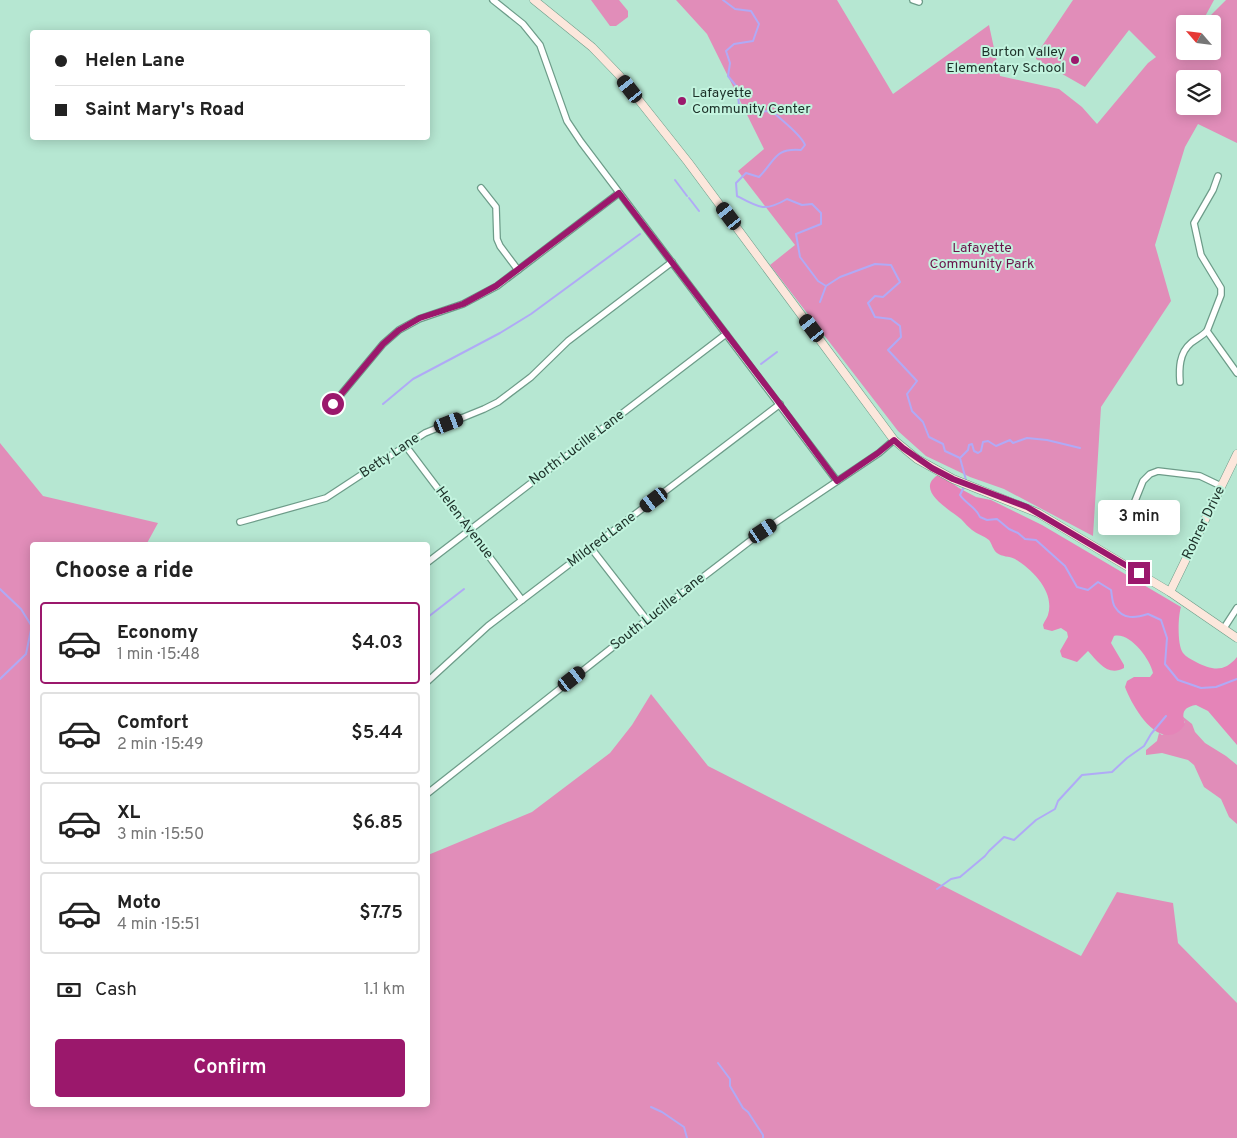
<!DOCTYPE html>
<meta charset="utf-8">
<style>
body{margin:0;font-family:Overpass,sans-serif;background:#f6f6f6;color:#222;height:100vh;display:flex;flex-direction:column;font-size:19px;white-space:nowrap}
*{box-sizing:border-box;margin:0}
p{font-size:16px;color:#767676}
.icon{flex:none;width:28px;height:28px;fill:none;stroke:currentColor;stroke-width:2;stroke-linecap:round;stroke-linejoin:round}
.map{position:relative;flex:1;overflow:hidden}
.panel{position:absolute;left:30px;top:542px;width:400px;height:565px;display:flex;flex-direction:column;background:#fff;border-radius:5px;box-shadow:0 2px 12px #0003}
.panel>*{flex:none}
.hud{position:absolute;left:30px;top:30px;width:400px;height:110px;border-radius:5px;box-shadow:0 2px 12px #0003;display:grid;align-content:center;height:110px;padding:0 25px;background:#fff}
.needle{width:32px;rotate:298deg}
.fabs{position:absolute;left:1176px;top:15px;display:grid;gap:10px}
.fabs a{display:grid;place-items:center;width:45px;height:45px;border-radius:5px;background:#fff;box-shadow:0 2px 12px #0003;font-size:25px}
.end{position:absolute;width:22px;height:22px;margin:-11px;border:6px solid #9b186c;background:#fff;box-shadow:0 0 0 2px #fff}
.from{border-radius:50%}
.bubble{position:absolute;height:35px;border-radius:5px;background:#fff;box-shadow:0 2px 12px #0003;font-size:16px;font-weight:600;line-height:35px;text-align:center}
.car{position:absolute;width:15px;height:30px;margin:-15px -8px;border-radius:6px;box-shadow:0 0 4px 1px #0007;background:linear-gradient(#222 24%,#8ab4d8 0 40%,#222 0 76%,#8ab4d8 0 86%,#222 0)}
.hud b{display:flex;align-items:center;gap:18px;height:48px;font-size:19px}
.hud b+b{border-top:1px solid #e0e0e0}
.hud i{width:12px;height:12px;background:#222}
ul{padding:0;list-style:none}
li{display:flex;align-items:center;gap:15px;height:82px;margin:0 10px 8px;padding:0 15px;border:2px solid #e0e0e0;border-radius:5px}
li div{flex:1}
li b{display:block;font-size:19px}
li em{font-style:normal;font-weight:600}
li.on{border-color:#9b186c}
li>.icon{width:45px;height:45px;stroke-width:1.5}
h2{padding:0 25px;font-size:22px;line-height:60px}
.pay{display:flex;align-items:center;gap:12px;height:55px;padding:0 25px;font-size:19px}
.pay p{margin-inline-start:auto}
.cta{display:flex;gap:10px;margin-top:auto;padding:10px 25px}
.cta a{flex:1;height:58px;border-radius:5px;background:#9b186c;color:#fff;font-size:20px;font-weight:600;line-height:58px;text-align:center}
.map>svg:first-child{display:block}
.green{fill:#e18db9;fill-rule:evenodd}
.forest{fill:#e584b8}
.lines{fill:none;stroke-linecap:round;stroke-linejoin:round}
.stream{stroke:#b0aaf6;stroke-width:2}
.street-casing{stroke:#6d9c89;stroke-width:8}
.secondary-casing{stroke:#6d9c89;stroke-width:9}
.street{stroke:#fff;stroke-width:5.5}
.secondary{stroke:#fce7dc;stroke-width:8}
.route{stroke:#9b186c;stroke-width:6}
.poi-dot{fill:#9b186c;stroke:#c3f4df;stroke-width:2}
.labels{text-anchor:middle;dominant-baseline:central;stroke-width:4;stroke-linejoin:round;paint-order:stroke}
.poi-label{font-size:14px;fill:#1d3129;stroke:#c3f4df;text-anchor:end}
.park-label{font-size:14px;fill:#6a134a;stroke:#c3f4df}
.street-label{font-size:14px;fill:#1d3129;stroke:#c3f4df}
</style>
<div class="map">
<svg width="1237" height="1138" viewBox="0 0 1237 1138">
<rect width="100%" height="100%" fill="#b6e7d2"/>
<g class="green">
<path d="M591 0H619L628 11V17L616 26H610Z"/>
<path d="M676 0H837L893 94 989 25 1000 76 1059 89 1082 107 1097 124 1148 63 1156 57 1129 30 1085 87 1036 59V55L1073 0H1214L1201 24H1185V51H1212V24H1202L1226 0H1237V143L1198 124 1185 147 1155 245 1171 301 1101 407 1093 536 1004 489 970 477 926 456 898 431 770 265 795 245 738 171 764 149 707 34ZM1185 79H1212V106H1185Z"/>
<path d="M0 443 43 496 158 523 146 545H32V1105H428V855L532 812 610 753 632 725 651 694 708 766 1081 956 1117 892 1173 903 1178 943 1237 1003V1138H0Z"/>
<path d="M1182 716 1192 724 1195 732 1205 743 1226 756 1237 765V824L1229 817 1221 799 1204 787 1194 765 1188 760 1162 753 1146 755V750L1157 741 1159 733 1162 735 1185 723Z"/>
</g>
<path class="forest" d="M938 475 942 476 959 488 976 497 991 500 1042 525 1181 607C1178 616 1177 645 1183 653 1186 657 1191 659 1196 662 1212 670 1224 673 1237 657V745L1208 711 1196 705C1184 707 1181 712 1185 724 1182 729 1179 732 1174 734 1152 742 1131 703 1125 687L1127 681 1134 677H1150L1153 673C1150 659 1130 632 1114 636L1111 643 1124 665V668C1108 677 1098 662 1088 651L1077 662 1062 657 1060 651 1068 637 1067 632 1061 628 1052 631 1044 629 1043 625C1044 622 1047 618 1048 615 1055 592 1033 570 1015 559 1009 556 1002 557 997 553 993 550 992 544 989 540 984 536 977 534 972 530 968 527 965 523 961 519 950 510 914 490 938 475Z"/>
<g class="lines">
<g class="stream">
<path d="M723 0 735 9 751 11 759 24 753 41 734 44 726 51 730 63 728 76 737 87 739 105 748 112 772 111C781 120 801 134 805 145L801 150C774 148 776 160 759 177L746 173 736 183 737 196C759 208 765 212 787 199L802 205 812 204 821 213V224L796 234 800 257 818 281 826 286 840 277 875 264 891 265 900 282 883 297 875 296 868 303 875 317 891 319 900 326 901 337 888 350 917 381 907 394 912 411 923 422 929 437 943 444 945 451 960 458 966 480"/>
<path d="M675 180 687 196"/>
<path d="M689 198 699 211"/>
<path d="M820 302 826 286"/>
<path d="M761 364 777 352"/>
<path d="M383 404 413 379 500 333 531 314 640 234"/>
<path d="M961 457 968 450 969 445 972 444 974 451 978 453 981 451 983 442 988 441 996 446 1010 440 1013 443 1027 438 1047 440 1080 448"/>
<path d="M964 487 960 495C966 504 976 507 980 517L987 520 997 519 1009 529 1018 533 1025 539 1036 540 1065 566 1077 587 1088 590 1098 582 1111 590C1112 595 1112 603 1115 607 1123 620 1136 618 1148 614L1161 620 1167 638 1165 664 1178 680 1201 688 1216 687 1237 679"/>
<path d="M0 589 21 609 31 625"/>
<path d="M428 617 464 589"/>
<path d="M0 679 26 654 32 625"/>
<path d="M937 889 951 879 960 877 985 856 989 851 1004 837 1014 840 1036 820 1055 809 1058 801 1082 775 1112 772 1127 758 1144 746 1151 734 1166 716"/>
<path d="M718 1063 730 1079V1086L743 1108 748 1112 763 1135V1138"/>
<path d="M651 1107 662 1112 684 1127 687 1138"/>
</g>
<defs>
<g id="street">
<path d="M493 0 523 24 540 45 567 121 581 142 837 481"/>
<path d="M913 0 919 2"/>
<path d="M1218 176 1213 190 1194 223 1201 255 1221 288V295L1207 331 1237 373"/>
<path d="M481 188 496 207 497 239 500 246 518 270"/>
<path d="M1180 382C1179 369 1179 353 1191 343 1196 339 1202 336 1207 331"/>
<path d="M333 404 383 344 399 330 419 319 463 304 497 286 619 193"/>
<path d="M405 445 522 600"/>
<path d="M1133 506 1143 481 1150 474 1158 471 1200 476 1221 486"/>
<path d="M240 522 326 498 425 433 484 409 498 402 531 377 568 341 672 262"/>
<path d="M591 548 647 620"/>
<path d="M428 562 726 334"/>
<path d="M1224 628 1237 608"/>
<path d="M428 681 488 626 780 404"/>
<path d="M428 793 647 620 763 531 879 453 894 440"/>
</g>
<g id="secondary">
<path d="M534 0 592 47 619 75 688 162 894 440 917 459 953 479 1038 513 1170 592 1237 638"/>
<path d="M1170 592 1237 454"/>
</g>
</defs>
<use href="#street" class="street-casing"/>
<use href="#secondary" class="secondary-casing"/>
<use href="#street" class="street"/>
<use href="#secondary" class="secondary"/>
</g>
<g class="lines">
<path class="route" d="M333 404 383 344 399 330 420 318 463 304 496 286 619 193 780 404 837 481 878 453 894 440 903 448 932 468 953 479 1027 507 1139 573"/>
</g>
<g class="poi-dot">
<circle cx="1075" cy="60" r="5"/>
<circle cx="682" cy="101" r="5"/>
</g>
<g class="labels">
<g class="poi-label">
<text x="1065" y="52">Burton Valley<tspan x="1065" dy="16">Elementary School</tspan></text>
<text x="692" y="93" text-anchor="start">Lafayette<tspan x="692" dy="16">Community Center</tspan></text>
</g>
<g class="park-label">
<text x="982" y="248">Lafayette<tspan x="982" dy="16">Community Park</tspan></text>
</g>
<g class="street-label">
<text transform="translate(577 448) rotate(-37)">North Lucille Lane</text>
<text transform="translate(390 456) rotate(-34)">Betty Lane</text>
<text transform="translate(464 523) rotate(53)">Helen Avenue</text>
<text transform="translate(1204 523) rotate(-64)">Rohrer Drive</text>
<text transform="translate(602 540) rotate(-37)">Mildred Lane</text>
<text transform="translate(658 612) rotate(-38)">South Lucille Lane</text>
</g>
</g>
</svg>
<div class="fabs">
<a><svg class="needle" viewBox="-14 -14 28 28"><path d="M0-13l5 13h-10z" fill="#e53935"/><path d="M0 13l5-13h-10z" fill="#767676"/></svg></a>
<a><svg class="icon" aria-label="layers" viewBox="0 0 24 24"><path d="M12 4l9 5-9 5-9-5zM3 14l9 5 9-5"/></svg></a>
</div>
<i class="end from" style="left:333px;top:404px"></i>
<i class="end" style="left:1139px;top:573px"></i>
<div class="bubble" style="left:1098px;top:500px;width:82px">3 min</div>
<i class="car" style="left:630px;top:89px;rotate:322deg"></i>
<i class="car" style="left:729px;top:216px;rotate:323deg"></i>
<i class="car" style="left:812px;top:328px;rotate:323deg"></i>
<i class="car" style="left:449px;top:423px;rotate:69deg"></i>
<i class="car" style="left:654px;top:500px;rotate:233deg"></i>
<i class="car" style="left:763px;top:531px;rotate:56deg"></i>
<i class="car" style="left:572px;top:679px;rotate:52deg"></i>
<div class="hud">
<b><i class="from"></i>Helen Lane</b>
<b><i></i>Saint Mary's Road</b>
</div>
<section class="panel">
<h2>Choose a ride</h2>
<ul>
<li class="on"><svg class="icon" aria-label="car" viewBox="0 0 24 24"><path d="M5 17H2v-5l4-1 3-4h7l3 4 3 1v5h-3M9 17h6M6 11h13"/><circle cx="7" cy="17" r="2"/><circle cx="17" cy="17" r="2"/></svg><div><b>Economy</b><p>1 min · 15:48</p></div><em>$4.03</em></li>
<li><svg class="icon" aria-label="car" viewBox="0 0 24 24"><path d="M5 17H2v-5l4-1 3-4h7l3 4 3 1v5h-3M9 17h6M6 11h13"/><circle cx="7" cy="17" r="2"/><circle cx="17" cy="17" r="2"/></svg><div><b>Comfort</b><p>2 min · 15:49</p></div><em>$5.44</em></li>
<li><svg class="icon" aria-label="car" viewBox="0 0 24 24"><path d="M5 17H2v-5l4-1 3-4h7l3 4 3 1v5h-3M9 17h6M6 11h13"/><circle cx="7" cy="17" r="2"/><circle cx="17" cy="17" r="2"/></svg><div><b>XL</b><p>3 min · 15:50</p></div><em>$6.85</em></li>
<li><svg class="icon" aria-label="car" viewBox="0 0 24 24"><path d="M5 17H2v-5l4-1 3-4h7l3 4 3 1v5h-3M9 17h6M6 11h13"/><circle cx="7" cy="17" r="2"/><circle cx="17" cy="17" r="2"/></svg><div><b>Moto</b><p>4 min · 15:51</p></div><em>$7.75</em></li>
</ul>
<div class="pay"><svg class="icon" aria-label="cash" viewBox="0 0 24 24"><path d="M3 7h18v10H3z"/><circle cx="12" cy="12" r="2"/></svg>Cash<p>1.1 km</p></div>
<div class="cta"><a>Confirm</a></div>
</section>
</div>
